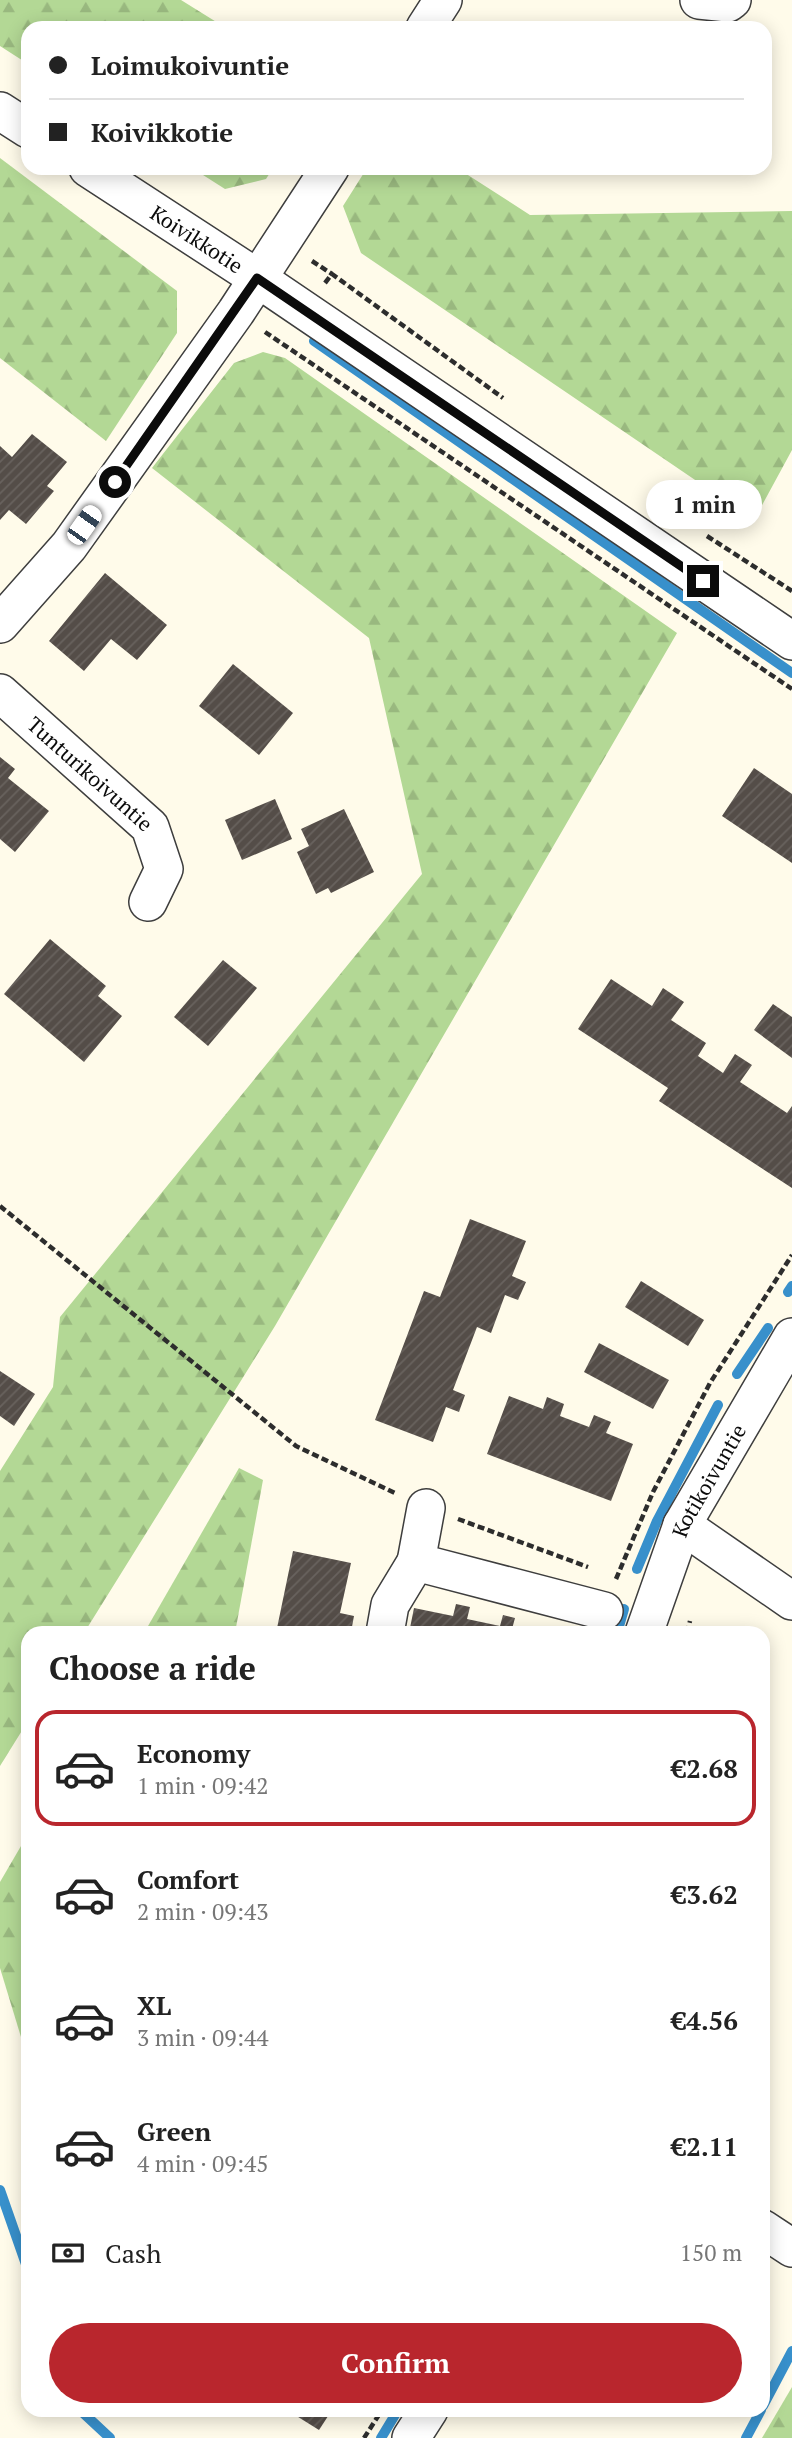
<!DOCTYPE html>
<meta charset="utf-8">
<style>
body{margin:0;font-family:"PT Serif",serif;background:#f6f6f6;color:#222;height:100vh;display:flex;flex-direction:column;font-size:26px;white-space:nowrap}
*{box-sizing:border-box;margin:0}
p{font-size:23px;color:#767676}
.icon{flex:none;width:38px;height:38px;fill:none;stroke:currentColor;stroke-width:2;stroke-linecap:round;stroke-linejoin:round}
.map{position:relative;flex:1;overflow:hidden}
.side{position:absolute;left:21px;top:1626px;width:749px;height:791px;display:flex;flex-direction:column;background:#fff;border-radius:21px;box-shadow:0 4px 18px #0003}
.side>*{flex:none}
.hud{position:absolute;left:21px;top:21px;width:751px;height:154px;border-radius:21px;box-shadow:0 4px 18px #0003;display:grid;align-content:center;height:154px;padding:0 28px;background:#fff}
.end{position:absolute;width:32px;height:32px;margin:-16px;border:9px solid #0b0b0b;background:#fff;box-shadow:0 0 0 4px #fff}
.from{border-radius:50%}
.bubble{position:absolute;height:49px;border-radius:24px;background:#fff;box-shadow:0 4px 18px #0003;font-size:23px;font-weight:600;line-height:49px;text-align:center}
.car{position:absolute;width:21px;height:42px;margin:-21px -10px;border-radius:9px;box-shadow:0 0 5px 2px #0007;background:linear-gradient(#fff 24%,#345 0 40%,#fff 0 76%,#345 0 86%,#fff 0)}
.hud b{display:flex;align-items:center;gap:24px;height:66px;font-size:26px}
.hud b+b{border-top:2px solid #e0e0e0}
.hud i{width:18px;height:18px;background:#222}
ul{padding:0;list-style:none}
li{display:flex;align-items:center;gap:21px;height:116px;margin:0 14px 10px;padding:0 14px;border:4px solid transparent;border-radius:21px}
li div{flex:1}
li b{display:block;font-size:26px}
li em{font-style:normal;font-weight:600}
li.selected{border-color:#b9262d}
li>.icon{width:63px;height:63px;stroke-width:1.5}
h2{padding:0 28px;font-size:32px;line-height:84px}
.pay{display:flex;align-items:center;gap:18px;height:77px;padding:0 28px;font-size:26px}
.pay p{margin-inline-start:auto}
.primary-button{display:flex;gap:14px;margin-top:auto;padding:14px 28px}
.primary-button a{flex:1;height:80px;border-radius:42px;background:#b9262d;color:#fff;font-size:28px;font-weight:600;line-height:80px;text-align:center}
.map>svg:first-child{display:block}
.forest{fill:url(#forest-firs)}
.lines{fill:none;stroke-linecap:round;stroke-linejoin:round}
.stream{stroke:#3890cb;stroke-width:10}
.building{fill:url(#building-hatch)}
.minor-casing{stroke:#3e3e3e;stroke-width:40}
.path{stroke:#2d2d2d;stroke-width:4.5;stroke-dasharray:7 3.5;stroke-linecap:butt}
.minor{stroke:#fff;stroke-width:37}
.route{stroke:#0b0b0b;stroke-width:9}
.labels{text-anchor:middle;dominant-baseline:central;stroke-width:7;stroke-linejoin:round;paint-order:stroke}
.street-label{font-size:21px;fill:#0b0b0b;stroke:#fff}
</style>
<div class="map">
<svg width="792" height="2438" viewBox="0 0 792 2438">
<defs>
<pattern id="forest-firs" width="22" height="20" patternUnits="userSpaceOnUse" patternTransform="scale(1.75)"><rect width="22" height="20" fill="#b3d895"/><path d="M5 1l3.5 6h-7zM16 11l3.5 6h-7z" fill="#99b87f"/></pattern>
<pattern id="building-hatch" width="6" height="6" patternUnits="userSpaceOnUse" patternTransform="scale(1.75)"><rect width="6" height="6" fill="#544d48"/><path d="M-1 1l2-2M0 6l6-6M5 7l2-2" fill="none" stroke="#68625e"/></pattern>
</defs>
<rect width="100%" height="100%" fill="#fffbea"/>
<g class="forest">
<path d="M0 0H181L226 28H28V64L0 46Z"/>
<path d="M0 158 177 291V333L106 441 0 358Z"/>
<path d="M192 168H273L266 179 225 189Z"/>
<path d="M367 168H457L530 215 792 211V450L754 520 361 253 343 206Z"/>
<path d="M263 352 285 358 677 633 275 1326 84 1633H28V1721L0 1766V1471L53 1387 60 1317 422 874 369 638 152 468 234 363Z"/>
<path d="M239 1468 263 1480 235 1633H144Z"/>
<path d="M28 1834V2060L0 1968V1882Z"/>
<path d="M792 2387V2438H762Z"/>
</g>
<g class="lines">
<g class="stream">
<path d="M314 341 792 673"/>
<path d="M788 1292 792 1286"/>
<path d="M737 1374 768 1328"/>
<path d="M637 1569 657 1521 718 1405"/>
<path d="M617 1633 624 1609"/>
<path d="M0 2190 28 2270"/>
<path d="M763 2406 792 2351"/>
<path d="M80 2410 110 2438"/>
<path d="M381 2438 398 2410"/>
<path d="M746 2438 761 2410"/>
</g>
</g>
<g class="building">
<path d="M32 434 67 462 47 486 54 491 26 524 9 510 0 520V446L12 457Z"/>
<path d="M105 573 167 625 137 660 111 639 84 671 49 641Z"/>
<path d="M233 664 293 713 259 755 199 706Z"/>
<path d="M0 757 15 769 8 778 49 811 15 852 0 839Z"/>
<path d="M754 768 792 794V863L722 816Z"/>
<path d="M275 799 292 839 242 860 225 820Z"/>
<path d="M344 809 374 872 331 893 328 888 316 894 297 852 309 846 301 829Z"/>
<path d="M50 939 106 986 98 996 122 1016 84 1062 4 994Z"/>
<path d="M223 960 257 988 208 1046 174 1017Z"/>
<path d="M611 979 652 1006 663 988 684 1002 671 1020 706 1043 698 1056 723 1073 735 1054 752 1065 740 1082 787 1113 792 1106V1188L659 1101 668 1088 578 1029Z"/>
<path d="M773 1004 792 1017V1058L754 1030Z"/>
<path d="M470 1219 526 1241 512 1276 526 1282 518 1300 505 1295 491 1333 477 1327 453 1390 465 1395 459 1412 446 1407 433 1442 375 1420 424 1291 440 1297Z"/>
<path d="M641 1281 704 1320 688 1346 625 1307Z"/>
<path d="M599 1343 669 1380 653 1409 584 1372Z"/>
<path d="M0 1371 35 1394 14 1426 0 1416Z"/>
<path d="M509 1396 543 1409 547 1397 564 1404 560 1416 589 1427 594 1415 611 1422 606 1433 633 1444 611 1501 487 1454Z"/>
<path d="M293 1551 351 1563 340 1613 354 1616 351 1632 337 1628 336 1633H276Z"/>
<path d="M456 1604 470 1607 467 1619 500 1626 503 1615 515 1618 512 1629 524 1633H409L414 1608 453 1616Z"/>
<path d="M287 2410H332L319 2430Z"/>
</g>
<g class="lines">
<defs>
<g id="minor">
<path d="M699 0 728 3 732 0"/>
<path d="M425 28 443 0"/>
<path d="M0 111 28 129"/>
<path id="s1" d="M88 168 257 278 792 641"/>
<path d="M0 624 69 546 236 312 330 168"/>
<path id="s2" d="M0 693 150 827 164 869 148 902"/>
<path d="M426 1508 416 1562 604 1611"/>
<path d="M682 1525 792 1601"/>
<path d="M385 1633 390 1605 416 1562"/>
<path id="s3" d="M644 1633 682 1525 792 1337"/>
<path d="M763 2229 792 2248"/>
<path d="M411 2438 429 2410"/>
</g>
</defs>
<use href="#minor" class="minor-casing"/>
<g class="path">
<path d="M312 261 332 274"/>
<path d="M325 283 332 274 503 398"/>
<path d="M265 332 792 689"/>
<path d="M707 536 792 591"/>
<path d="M0 1206 296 1446 395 1493"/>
<path d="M458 1519 588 1567"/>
<path d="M616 1579 653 1492 710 1383 792 1255"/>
<path d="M687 1633 690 1621"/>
<path d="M364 2438 382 2410"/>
</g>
<use href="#minor" class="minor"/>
</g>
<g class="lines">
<path class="route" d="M115 482 257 278 703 581"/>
</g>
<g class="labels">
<g class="street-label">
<text stroke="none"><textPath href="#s1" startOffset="130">Koivikkotie</textPath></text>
<text stroke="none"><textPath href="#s2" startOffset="121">Tunturikoivuntie</textPath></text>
<text stroke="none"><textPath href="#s3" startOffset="166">Kotikoivuntie</textPath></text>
</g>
</g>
</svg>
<i class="end from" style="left:115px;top:482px"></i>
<i class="end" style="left:703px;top:581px"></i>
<div class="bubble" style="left:646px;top:480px;width:116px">1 min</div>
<i class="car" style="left:84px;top:525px;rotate:35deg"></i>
<div class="hud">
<b><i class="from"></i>Loimukoivuntie</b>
<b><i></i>Koivikkotie</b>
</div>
<section class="side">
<h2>Choose a ride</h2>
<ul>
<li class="selected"><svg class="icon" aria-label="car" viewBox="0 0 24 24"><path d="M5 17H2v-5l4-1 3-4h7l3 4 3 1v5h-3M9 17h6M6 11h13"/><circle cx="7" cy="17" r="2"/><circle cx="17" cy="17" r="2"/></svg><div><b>Economy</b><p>1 min · 09:42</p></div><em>€2.68</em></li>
<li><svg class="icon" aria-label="car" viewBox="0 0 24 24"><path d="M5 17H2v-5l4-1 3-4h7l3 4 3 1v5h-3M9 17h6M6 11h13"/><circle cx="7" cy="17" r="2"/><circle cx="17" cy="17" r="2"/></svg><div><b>Comfort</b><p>2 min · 09:43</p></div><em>€3.62</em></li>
<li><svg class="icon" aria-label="car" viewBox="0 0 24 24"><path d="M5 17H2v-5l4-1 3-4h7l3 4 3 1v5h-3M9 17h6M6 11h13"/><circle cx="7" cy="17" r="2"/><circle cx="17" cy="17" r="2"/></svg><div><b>XL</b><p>3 min · 09:44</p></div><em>€4.56</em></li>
<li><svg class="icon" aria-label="car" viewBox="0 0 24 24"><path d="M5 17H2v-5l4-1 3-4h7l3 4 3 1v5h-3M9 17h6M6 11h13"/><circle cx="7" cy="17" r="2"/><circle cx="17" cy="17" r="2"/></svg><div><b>Green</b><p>4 min · 09:45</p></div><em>€2.11</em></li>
</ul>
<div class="pay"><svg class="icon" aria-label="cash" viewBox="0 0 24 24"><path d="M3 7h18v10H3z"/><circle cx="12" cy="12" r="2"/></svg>Cash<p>150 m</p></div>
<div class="primary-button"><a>Confirm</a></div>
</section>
</div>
